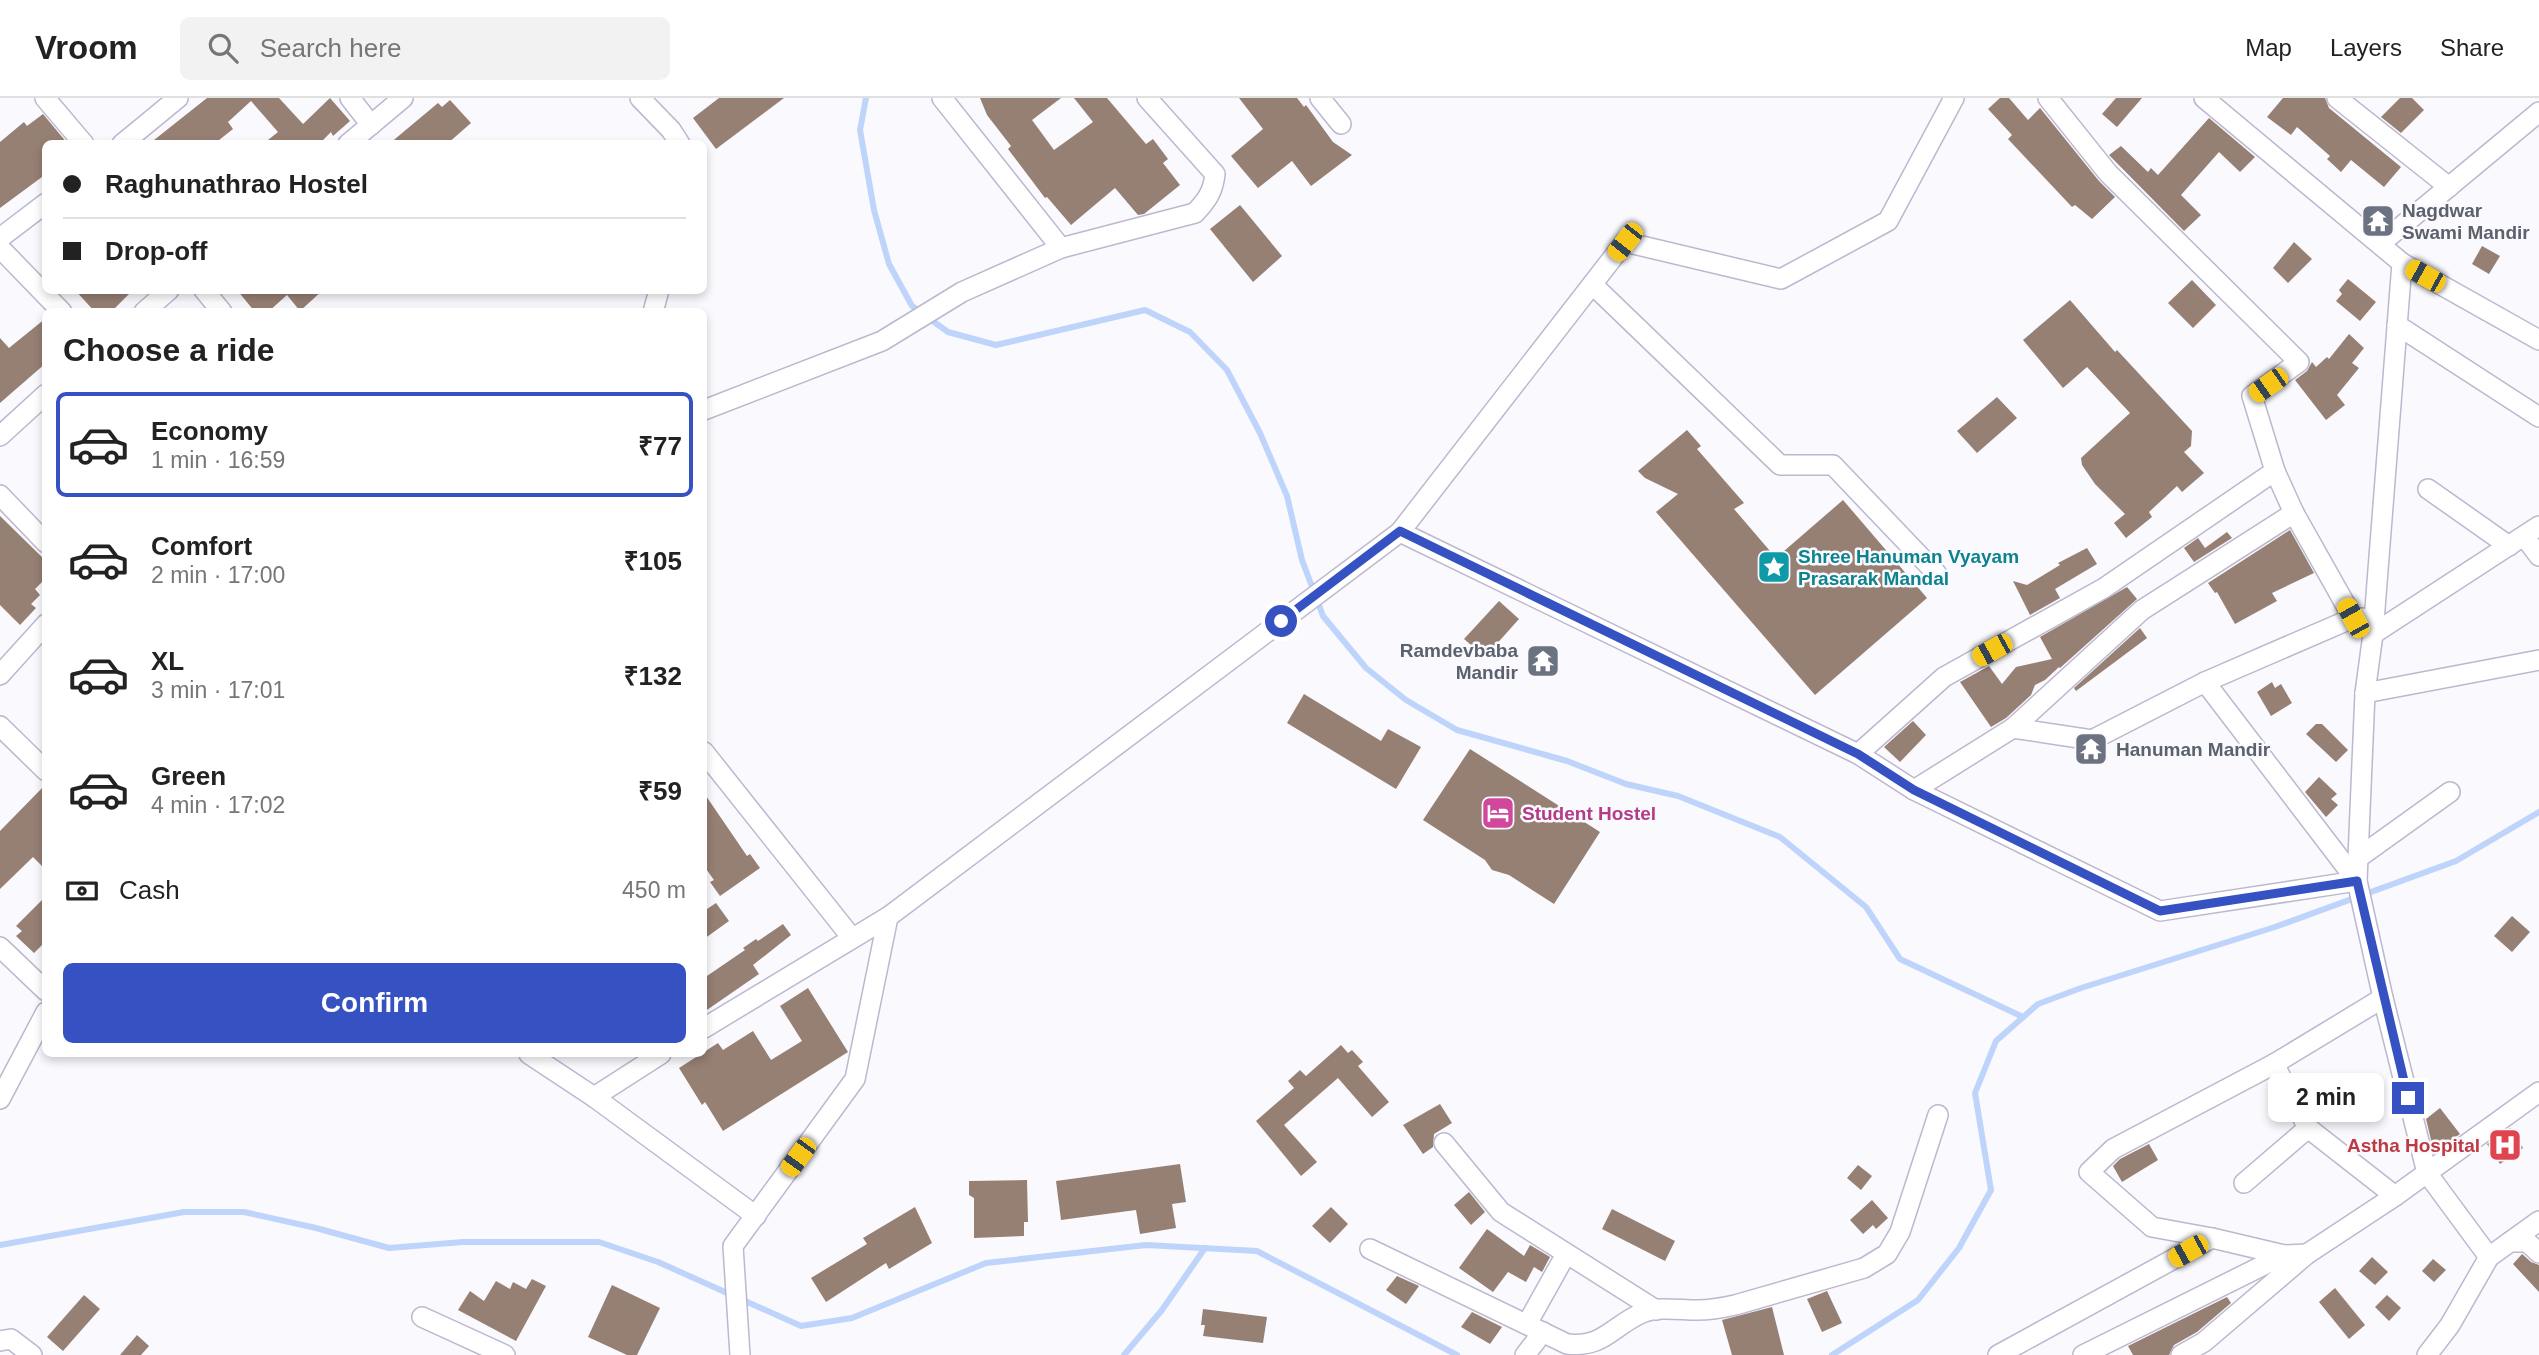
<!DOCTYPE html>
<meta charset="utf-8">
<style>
body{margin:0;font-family:Arial,sans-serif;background:#f2f2f2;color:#222;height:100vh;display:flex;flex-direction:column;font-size:26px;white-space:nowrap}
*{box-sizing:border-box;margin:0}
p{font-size:23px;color:#767676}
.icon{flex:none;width:38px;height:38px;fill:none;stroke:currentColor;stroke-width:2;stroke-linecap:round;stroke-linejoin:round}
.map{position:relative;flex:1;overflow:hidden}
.panel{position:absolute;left:42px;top:210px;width:665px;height:749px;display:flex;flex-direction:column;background:#fff;border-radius:10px;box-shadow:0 4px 10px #0003}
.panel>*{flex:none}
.top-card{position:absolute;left:42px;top:42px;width:665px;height:154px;border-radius:10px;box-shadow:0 4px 10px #0003;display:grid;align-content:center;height:154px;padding:0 21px;background:#fff}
.end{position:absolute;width:32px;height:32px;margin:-16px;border:9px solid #3551c2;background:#fff;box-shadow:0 0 0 4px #fff}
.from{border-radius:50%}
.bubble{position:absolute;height:49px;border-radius:10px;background:#fff;box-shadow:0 4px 10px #0003;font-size:23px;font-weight:600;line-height:49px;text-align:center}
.car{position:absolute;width:21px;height:42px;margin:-21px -10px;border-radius:9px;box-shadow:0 0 5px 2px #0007;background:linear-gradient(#f5c518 24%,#345 0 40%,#f5c518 0 76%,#345 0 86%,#f5c518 0)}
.top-card b{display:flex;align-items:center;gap:24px;height:66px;font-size:26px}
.top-card b+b{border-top:2px solid #e0e0e0}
.top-card i{width:18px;height:18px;background:#222}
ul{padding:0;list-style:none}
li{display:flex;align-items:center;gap:21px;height:105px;margin:0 14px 10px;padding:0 7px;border:4px solid transparent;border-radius:10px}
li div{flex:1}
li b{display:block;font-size:26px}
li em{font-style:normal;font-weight:600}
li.selected{border-color:#3551c2}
li>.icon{width:63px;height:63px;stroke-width:1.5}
h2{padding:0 21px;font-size:32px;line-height:84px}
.pay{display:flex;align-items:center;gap:18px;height:77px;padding:0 21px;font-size:26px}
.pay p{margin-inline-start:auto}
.cta{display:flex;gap:14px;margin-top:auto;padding:14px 21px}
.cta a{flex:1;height:80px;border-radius:10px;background:#3551c2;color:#fff;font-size:28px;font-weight:600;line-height:80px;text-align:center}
header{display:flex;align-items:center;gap:42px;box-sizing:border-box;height:98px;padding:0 35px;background:#fff;border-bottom:2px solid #e0e0e0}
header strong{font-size:33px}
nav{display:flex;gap:38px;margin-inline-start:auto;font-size:24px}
.search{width:490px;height:63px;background:#f2f2f2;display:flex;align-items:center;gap:18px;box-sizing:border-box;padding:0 24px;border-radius:10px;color:#767676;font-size:26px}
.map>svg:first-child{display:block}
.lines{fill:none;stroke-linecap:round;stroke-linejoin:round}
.stream{stroke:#bed4fb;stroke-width:6}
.building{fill:#967f73}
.street-casing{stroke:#bbb8cf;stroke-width:22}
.street{stroke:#fff;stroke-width:19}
.route{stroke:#3551c2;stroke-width:9}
.labels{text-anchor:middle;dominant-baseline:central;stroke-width:5;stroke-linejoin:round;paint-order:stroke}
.worship-label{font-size:19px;font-weight:bold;fill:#5b616d;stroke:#faf9fe;text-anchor:start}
.culture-label{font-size:19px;font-weight:bold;fill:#0d838f;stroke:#faf9fe;text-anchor:start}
.hotel-label{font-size:19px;font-weight:bold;fill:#b23c85;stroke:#faf9fe;text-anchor:start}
.health-label{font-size:19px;font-weight:bold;fill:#be3a42;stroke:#faf9fe;text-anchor:end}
</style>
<header>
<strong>Vroom</strong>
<div class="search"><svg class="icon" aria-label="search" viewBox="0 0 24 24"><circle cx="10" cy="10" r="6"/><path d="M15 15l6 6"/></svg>Search here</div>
<nav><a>Map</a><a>Layers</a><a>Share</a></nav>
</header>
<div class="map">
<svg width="2539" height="1257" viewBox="0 0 2539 1257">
<rect width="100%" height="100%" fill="#faf9fe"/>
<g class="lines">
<g class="stream">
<path d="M866 0 860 32 874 112 889 166 912 208 948 234 996 247 1145 212 1190 234 1227 272 1260 335 1287 398 1302 462 1323 518 1366 570 1406 602 1457 632 1567 663 1626 686 1678 698 1780 739 1866 809 1900 861 2023 919"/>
<path d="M0 1147 184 1114H244L316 1130 389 1150 463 1144H599L658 1164 801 1228 852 1220 986 1165 1146 1147 1257 1153 1457 1257"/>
<path d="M1124 1257 1162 1212 1205 1150"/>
<path d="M1832 1257 1918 1202 1959 1150 1991 1092 1975 995 1996 943 2038 906 2081 890 2275 829 2456 763 2539 714"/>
</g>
</g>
<g class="building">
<path d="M207 0H279L303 26 330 0 350 23 333 38 331 34 319 46H263L278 34 251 3 228 24 233 31 214 46H149Z"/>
<path d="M719 0H784L716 51 693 20Z"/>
<path d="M980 0H1061L1032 22 1054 52 1093 24 1074 0H1107L1146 46 1153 41 1168 61 1163 65 1180 87 1144 116 1138 117 1115 90 1071 127 1047 99 1045 100 1008 51 1011 48 987 17Z"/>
<path d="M1239 0H1297L1304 9 1306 7 1333 44 1352 57 1311 88 1292 63 1258 90 1231 58 1263 31Z"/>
<path d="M2000 0H2009L2028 22 2040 10 2099 83 2115 99 2092 121 2075 107 2072 109 2008 41 2012 37 1988 11Z"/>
<path d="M2116 0H2142L2117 29 2102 16Z"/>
<path d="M2283 0H2325L2329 10 2401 69 2384 89 2351 62 2341 74 2327 61 2330 58 2297 29 2291 37 2267 19Z"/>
<path d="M2400 0H2412L2424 12 2401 35 2381 19Z"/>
<path d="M450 2 471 25 447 46H389L438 5 442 9Z"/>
<path d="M43 16 68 46H46V76L0 110V44L24 24 27 28Z"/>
<path d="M2209 20 2255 59 2240 74 2219 54 2181 97 2201 117 2184 133 2109 57 2121 48 2148 74 2151 70 2158 77Z"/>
<path d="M1240 107 1282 158 1253 184 1210 131Z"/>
<path d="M2294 144 2312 161 2288 185 2273 170Z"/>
<path d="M2482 148 2500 158 2489 176 2472 166Z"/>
<path d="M2348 181 2376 204 2360 223 2336 203 2342 196 2339 192Z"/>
<path d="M2192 182 2216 207 2193 230 2168 205Z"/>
<path d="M75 192H133L111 214H95Z"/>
<path d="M237 192H323L300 213 287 197 268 214H255Z"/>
<path d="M2070 202 2115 254 2117 252 2192 333 2191 348 2184 354 2204 375 2182 394 2177 388 2149 414 2152 419 2126 440 2114 425 2125 416 2095 386 2082 367 2081 360 2130 315 2087 269 2063 290 2023 242Z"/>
<path d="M46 220V265L0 305V240L9 250Z"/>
<path d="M2349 236 2364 250 2352 265 2359 270 2337 297 2345 307 2326 322 2295 282 2307 273 2312 264 2316 269 2327 259 2329 261Z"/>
<path d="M1997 299 2017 320 1977 355 1957 333Z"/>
<path d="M1687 332 1701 348 1697 351 1744 405 1734 411 1776 460 1843 402 1927 500 1815 597 1656 414 1678 396 1645 380 1638 373Z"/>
<path d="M0 418 46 463V480L35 491 40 497 31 506 36 510 20 527 0 507Z"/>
<path d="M2290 432 2314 475 2272 495 2277 503 2235 526 2217 494 2215 495 2208 485Z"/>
<path d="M2227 434 2232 440 2194 464 2184 450 2198 440 2205 450Z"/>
<path d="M2087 450 2097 466 2055 491 2060 500 2030 517 2013 483 2027 487 2060 467 2058 465Z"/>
<path d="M2127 489 2137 501 2060 570 2059 569 2045 582 2035 587 2031 597 2006 620 1991 629 1960 584 1989 568 2002 586 2016 569 2052 561 2040 539Z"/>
<path d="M1499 503 1519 521 1485 559 1464 541Z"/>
<path d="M2140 530 2147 540 2076 593 2074 590Z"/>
<path d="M2272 584 2275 590 2281 586 2292 605 2271 618 2257 594Z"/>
<path d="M1304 596 1381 643 1388 631 1421 649 1396 691 1287 625Z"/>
<path d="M1913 623 1926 637 1900 664 1884 649Z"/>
<path d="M2316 626H2322L2348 652 2336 664 2306 636Z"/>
<path d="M1470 651 1600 734 1554 806 1509 777 1492 772 1485 762 1423 722Z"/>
<path d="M2319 679 2337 696 2331 701 2338 707 2326 719 2305 694Z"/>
<path d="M46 686V772L33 759 0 791V733Z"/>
<path d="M704 695 747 758 750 756 760 770 720 798 710 784 714 782 704 768Z"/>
<path d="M46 798V843L34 855 16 838 22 833 16 828Z"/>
<path d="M716 805 729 823 704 841V813Z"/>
<path d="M2512 818 2530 834 2512 854 2494 838Z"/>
<path d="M783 826 791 837 753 867 759 876 704 914V880L745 852 743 850 756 841 758 843Z"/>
<path d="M808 890 848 954 723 1033 705 1004 702 1007 679 970 718 945 723 952 753 933 771 962 802 943 780 908Z"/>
<path d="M1341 947 1348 955 1352 952 1363 964 1358 968 1389 1004 1372 1019 1338 980 1284 1027 1317 1064 1301 1078 1256 1023 1294 990 1288 983 1300 972 1306 978Z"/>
<path d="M1440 1006 1452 1025 1434 1036 1433 1049 1423 1056 1403 1027Z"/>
<path d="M2440 1010 2460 1036 2437 1052 2432 1046 2426 1021Z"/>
<path d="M2510 1030 2523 1050 2500 1066 2487 1046Z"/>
<path d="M2149 1046 2158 1062 2122 1084 2113 1068 2120 1061Z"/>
<path d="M1180 1066 1186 1104 1172 1106 1176 1130 1140 1136 1136 1112 1061 1122 1056 1083Z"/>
<path d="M1858 1067 1872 1078 1861 1092 1847 1080Z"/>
<path d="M1027 1082 1028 1124H1024V1138L974 1140V1100L969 1097V1083Z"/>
<path d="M1469 1094 1485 1114 1471 1127 1454 1107Z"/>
<path d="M1872 1102 1888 1120 1876 1131 1873 1127 1863 1136 1850 1122Z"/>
<path d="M915 1109 932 1145 889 1171 886 1165 826 1204 811 1180 867 1146 863 1140Z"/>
<path d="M1331 1109 1348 1126 1330 1145 1312 1128Z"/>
<path d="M1612 1111 1675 1143 1665 1163 1602 1131Z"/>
<path d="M1487 1131 1524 1158 1530 1147 1550 1159 1542 1174 1534 1169 1526 1184 1508 1174 1493 1194 1459 1170Z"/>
<path d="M2522 1156 2531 1164 2539 1167V1194L2513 1166Z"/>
<path d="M2372 1159 2388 1174 2375 1187 2359 1173Z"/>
<path d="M2433 1161 2446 1172 2434 1184 2422 1173Z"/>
<path d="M1397 1178 1419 1188 1406 1206 1386 1192Z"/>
<path d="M532 1181 546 1188 516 1243 458 1212 470 1193 484 1203 496 1183 510 1191 513 1184 526 1191Z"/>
<path d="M612 1187 660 1210 637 1257H627L588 1239Z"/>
<path d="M2335 1190 2365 1227 2349 1241 2319 1204Z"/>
<path d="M1827 1193 1842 1225 1822 1234 1807 1201Z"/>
<path d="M84 1197 100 1211 63 1253 47 1239Z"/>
<path d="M2387 1197 2401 1210 2389 1223 2375 1209Z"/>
<path d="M2227 1199 2231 1205 2197 1234 2174 1247 2169 1257H2133L2128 1248Z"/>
<path d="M1772 1209 1784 1257H1732L1722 1222Z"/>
<path d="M1203 1211 1267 1219 1263 1245 1203 1238 1205 1227H1201Z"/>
<path d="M1472 1214 1502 1229 1490 1246 1461 1229Z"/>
<path d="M137 1237 149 1248 141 1257H120Z"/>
</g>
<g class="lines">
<defs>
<g id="street">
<path d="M45 0 84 46"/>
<path d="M350 0 371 27"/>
<path d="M640 0 671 32 680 46"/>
<path d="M942 0 1061 150"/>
<path d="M1320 0 1341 26"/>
<path d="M2048 0 2108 75 2299 264 2252 298 2275 373 2294 415 2353 520"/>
<path d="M2204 0 2402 165 2539 242"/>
<path d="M2337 0 2449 89"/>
<path d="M122 46 178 0"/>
<path d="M348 46 403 0"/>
<path d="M0 140 46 105"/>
<path d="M2380 146 2539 14"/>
<path d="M0 150 62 214"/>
<path d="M2402 165 2373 536 2365 595 2357 783 2383 900 2427 1075 2489 1159"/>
<path d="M1593 187 1780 367H1833L1937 476"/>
<path d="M204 192 222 214"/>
<path d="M144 214 169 192"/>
<path d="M653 214 659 192"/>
<path d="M2397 227 2539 319"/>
<path d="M704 312 882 243 962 194 1061 150 1195 115C1207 102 1213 94 1215 76L1147 0"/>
<path d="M0 338 46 296"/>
<path d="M2428 391 2509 448"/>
<path d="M0 397 46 445"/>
<path d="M1400 434 1858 656 1914 692 2160 813 2357 783 2205 584"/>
<path d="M2524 438 2539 458"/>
<path d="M2373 536 2539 428"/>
<path d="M0 577 46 526"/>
<path d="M2365 595 2539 562"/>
<path d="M0 628 46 673"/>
<path d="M2013 630 2142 512 2294 415"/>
<path d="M704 654 852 840"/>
<path d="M1858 656 1944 579 2104 490 2275 373"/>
<path d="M1914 692 2013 630 2092 642 2205 584 2353 520H2363"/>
<path d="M2358 760 2450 694"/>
<path d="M0 849 46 893"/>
<path d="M704 930 888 819"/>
<path d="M529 956 594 999 756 1118"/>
<path d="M2274 966 2308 1030 2395 1098"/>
<path d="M594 999 661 956"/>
<path d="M0 1001 46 914"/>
<path d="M1444 1045 1501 1114 1656 1212"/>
<path d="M2244 1085 2308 1030"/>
<path d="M2510 1144H2527L2539 1155"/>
<path d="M1370 1151 1567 1246C1604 1250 1612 1228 1642 1215 1658 1208 1679 1212 1697 1212 1710 1212 1722 1210 1735 1207L1864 1170 1887 1156 1900 1134 1938 1017"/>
<path d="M2307 1156 2284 1157 2212 1140 2152 1129 2089 1074 2113 1051 2274 966 2383 900"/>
<path d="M422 1219 505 1257"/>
<path d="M1527 1226 1566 1156"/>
<path d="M0 1243 11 1241 32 1257"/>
<path d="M740 1257 733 1148 855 981 888 819 1400 434 1625 144 1781 181 1888 123 1954 0"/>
<path d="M1525 1257 1543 1234"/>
<path d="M1998 1257 2212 1140"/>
<path d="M2083 1257 2284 1157"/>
<path d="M2181 1257 2204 1244 2307 1156 2395 1098 2539 994"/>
<path d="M2427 1257 2450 1227 2489 1159 2539 1123"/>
</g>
</defs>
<use href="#street" class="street-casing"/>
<use href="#street" class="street"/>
</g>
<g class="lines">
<path class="route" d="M1281 523 1400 433 1858 656 1914 692 2160 813 2357 783 2408 1000"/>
</g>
<defs>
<symbol id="temple-square" viewBox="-11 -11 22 22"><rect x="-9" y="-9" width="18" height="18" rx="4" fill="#6b7280" stroke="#faf9fe"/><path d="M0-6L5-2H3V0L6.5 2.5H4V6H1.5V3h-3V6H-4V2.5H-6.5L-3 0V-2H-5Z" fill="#fff"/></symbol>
<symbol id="sight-square" viewBox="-11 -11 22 22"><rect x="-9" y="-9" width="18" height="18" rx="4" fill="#0f9aa8" stroke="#faf9fe"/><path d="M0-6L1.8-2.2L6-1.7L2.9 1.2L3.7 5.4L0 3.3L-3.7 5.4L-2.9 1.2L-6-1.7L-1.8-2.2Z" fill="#fff"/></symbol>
<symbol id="hotel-square" viewBox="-11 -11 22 22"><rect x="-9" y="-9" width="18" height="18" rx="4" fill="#d1479c" stroke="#faf9fe"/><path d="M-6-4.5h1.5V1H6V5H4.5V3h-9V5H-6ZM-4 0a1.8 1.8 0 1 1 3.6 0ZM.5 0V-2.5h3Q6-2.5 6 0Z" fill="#fff"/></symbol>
<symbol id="hospital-square" viewBox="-11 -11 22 22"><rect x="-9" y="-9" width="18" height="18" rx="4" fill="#e0444e" stroke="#faf9fe"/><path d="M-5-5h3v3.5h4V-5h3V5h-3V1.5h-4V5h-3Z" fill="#fff"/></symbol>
</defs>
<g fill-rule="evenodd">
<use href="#temple-square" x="2359" y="104" width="38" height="38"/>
<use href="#sight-square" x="1755" y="450" width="38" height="38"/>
<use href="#temple-square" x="1524" y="544" width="38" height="38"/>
<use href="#temple-square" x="2072" y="632" width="38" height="38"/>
<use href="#hotel-square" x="1479" y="696" width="38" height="38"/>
<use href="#hospital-square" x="2486" y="1028" width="38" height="38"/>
</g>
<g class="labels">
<g class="worship-label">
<text x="2402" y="112">Nagdwar<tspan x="2402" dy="22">Swami Mandir</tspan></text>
<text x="1518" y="552" text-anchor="end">Ramdevbaba<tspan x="1518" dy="22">Mandir</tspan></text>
<text x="2116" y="651">Hanuman Mandir</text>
</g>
<g class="culture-label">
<text x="1798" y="458">Shree Hanuman Vyayam<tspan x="1798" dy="22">Prasarak Mandal</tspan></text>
</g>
<g class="hotel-label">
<text x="1522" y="715">Student Hostel</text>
</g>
<g class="health-label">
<text x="2480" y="1047">Astha Hospital</text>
</g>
</g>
</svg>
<i class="end from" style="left:1281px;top:523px"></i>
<i class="end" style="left:2408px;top:1000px"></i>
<div class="bubble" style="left:2268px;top:975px;width:116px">2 min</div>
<i class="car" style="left:1625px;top:144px;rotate:218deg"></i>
<i class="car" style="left:2425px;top:178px;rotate:299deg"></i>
<i class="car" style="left:2268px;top:287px;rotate:235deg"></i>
<i class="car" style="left:2353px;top:520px;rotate:331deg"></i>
<i class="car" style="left:1992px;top:552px;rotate:241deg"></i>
<i class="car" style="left:798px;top:1059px;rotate:216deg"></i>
<i class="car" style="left:2188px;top:1153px;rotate:241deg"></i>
<div class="top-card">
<b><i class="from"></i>Raghunathrao Hostel</b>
<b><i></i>Drop-off</b>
</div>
<section class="panel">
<h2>Choose a ride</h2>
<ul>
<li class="selected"><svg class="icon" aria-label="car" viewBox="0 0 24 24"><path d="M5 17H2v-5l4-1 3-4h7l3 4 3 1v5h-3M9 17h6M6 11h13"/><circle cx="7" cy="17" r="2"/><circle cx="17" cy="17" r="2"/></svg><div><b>Economy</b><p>1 min · 16:59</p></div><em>₹77</em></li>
<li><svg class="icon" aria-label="car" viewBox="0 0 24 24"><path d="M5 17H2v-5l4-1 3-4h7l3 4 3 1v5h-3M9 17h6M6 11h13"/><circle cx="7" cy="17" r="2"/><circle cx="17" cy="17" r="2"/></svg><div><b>Comfort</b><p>2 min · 17:00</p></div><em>₹105</em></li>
<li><svg class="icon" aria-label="car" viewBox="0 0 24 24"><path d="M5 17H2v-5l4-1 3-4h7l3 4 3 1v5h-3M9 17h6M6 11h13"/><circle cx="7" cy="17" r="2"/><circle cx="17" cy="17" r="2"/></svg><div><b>XL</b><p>3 min · 17:01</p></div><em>₹132</em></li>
<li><svg class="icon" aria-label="car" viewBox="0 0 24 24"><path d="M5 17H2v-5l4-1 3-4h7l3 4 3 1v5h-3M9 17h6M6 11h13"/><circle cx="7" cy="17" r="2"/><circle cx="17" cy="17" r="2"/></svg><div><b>Green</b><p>4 min · 17:02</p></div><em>₹59</em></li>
</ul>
<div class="pay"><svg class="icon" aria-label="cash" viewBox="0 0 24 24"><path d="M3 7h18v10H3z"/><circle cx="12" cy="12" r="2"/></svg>Cash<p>450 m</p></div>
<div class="cta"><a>Confirm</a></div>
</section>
</div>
